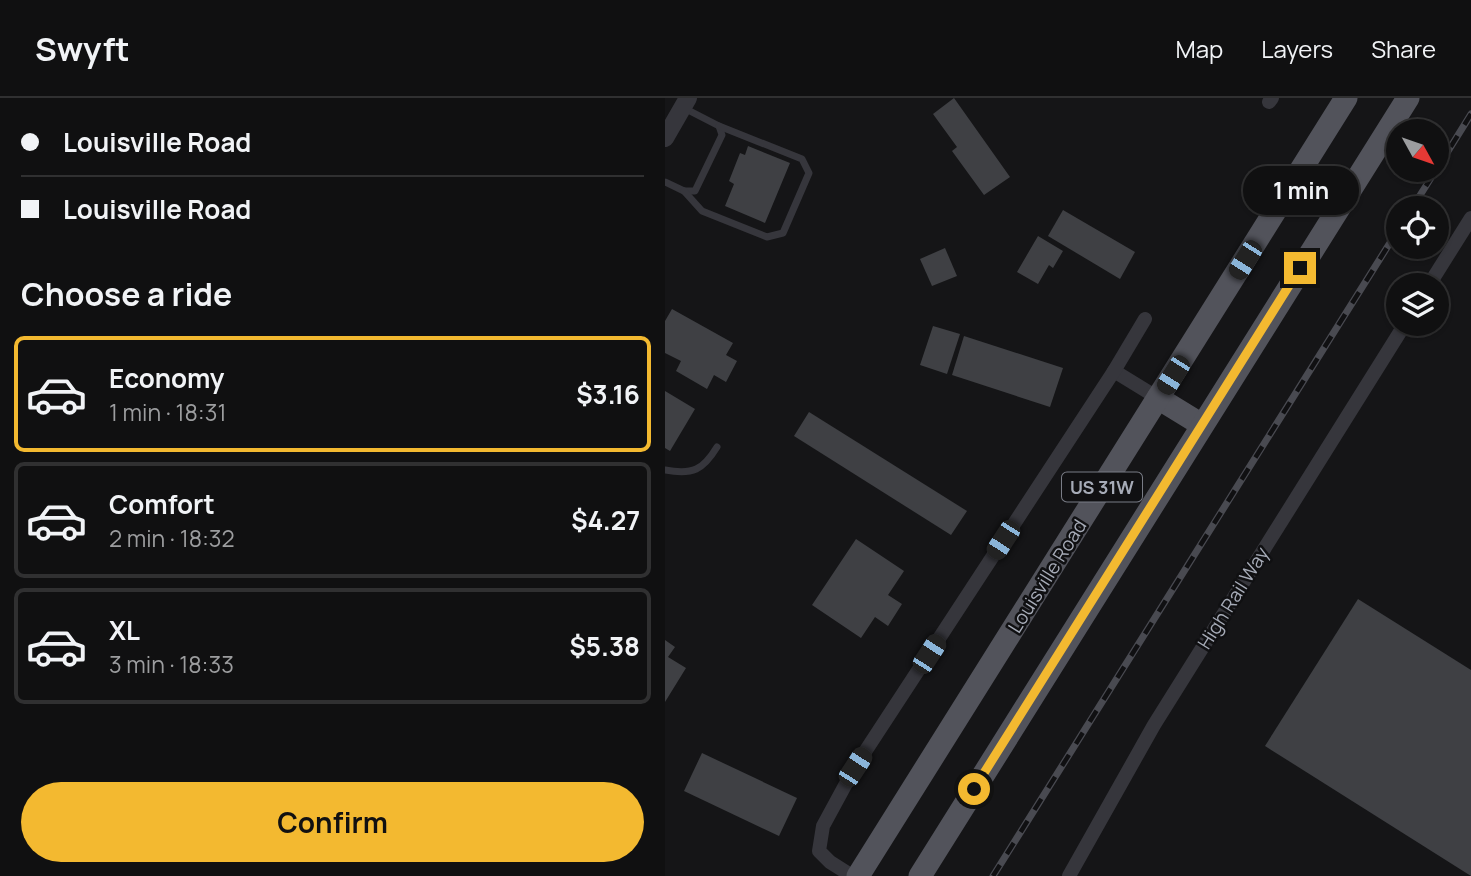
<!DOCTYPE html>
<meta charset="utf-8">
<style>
body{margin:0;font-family:Manrope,sans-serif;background:#19191a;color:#f1f3f6;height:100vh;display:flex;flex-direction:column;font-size:26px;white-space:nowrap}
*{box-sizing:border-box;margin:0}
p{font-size:23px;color:#9c9d9f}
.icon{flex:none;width:38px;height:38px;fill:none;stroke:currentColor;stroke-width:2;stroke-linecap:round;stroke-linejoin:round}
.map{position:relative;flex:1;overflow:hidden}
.panel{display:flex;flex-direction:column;background:#101011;width:665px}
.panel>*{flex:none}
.banner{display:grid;align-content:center;height:154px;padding:0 21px;background:#101011}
.needle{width:46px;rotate:130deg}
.controls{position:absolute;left:721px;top:21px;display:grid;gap:14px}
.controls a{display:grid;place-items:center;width:63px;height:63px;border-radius:50%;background:#101011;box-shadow:0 2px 5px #0004,0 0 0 2px #303031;font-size:35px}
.end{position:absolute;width:32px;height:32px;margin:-16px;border:9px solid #f3b930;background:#111;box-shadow:0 0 0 4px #111}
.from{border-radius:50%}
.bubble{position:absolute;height:49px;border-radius:24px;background:#101011;box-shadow:0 2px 5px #0004,0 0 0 2px #303031;font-size:23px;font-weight:700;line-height:49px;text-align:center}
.car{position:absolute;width:21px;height:42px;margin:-21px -10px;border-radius:9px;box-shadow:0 0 5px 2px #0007;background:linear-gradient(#222 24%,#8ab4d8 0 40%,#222 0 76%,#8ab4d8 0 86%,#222 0)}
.banner b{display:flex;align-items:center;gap:24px;height:66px;font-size:26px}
.banner b+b{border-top:2px solid #303031}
.banner i{width:18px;height:18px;background:#f1f3f6}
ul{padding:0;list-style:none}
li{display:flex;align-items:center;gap:21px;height:116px;margin:0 14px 10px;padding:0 7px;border:4px solid #303031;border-radius:10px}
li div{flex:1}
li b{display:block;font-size:26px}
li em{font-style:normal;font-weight:700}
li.on{border-color:#f3b930}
li>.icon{width:63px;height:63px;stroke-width:1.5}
h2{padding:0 21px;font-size:32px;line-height:84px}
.cta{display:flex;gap:14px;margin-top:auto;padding:14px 21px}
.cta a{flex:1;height:80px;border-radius:42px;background:#f3b930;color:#111;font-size:28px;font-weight:700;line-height:80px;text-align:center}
header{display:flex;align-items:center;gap:42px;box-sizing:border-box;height:98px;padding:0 35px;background:#101011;border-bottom:2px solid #303031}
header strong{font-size:33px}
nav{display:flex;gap:38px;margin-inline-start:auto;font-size:24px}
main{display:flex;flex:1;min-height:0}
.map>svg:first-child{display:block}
.building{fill:#3f4044}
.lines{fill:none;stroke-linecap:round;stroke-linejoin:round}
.service{stroke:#36363c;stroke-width:7}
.minor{stroke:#36363c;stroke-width:14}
.tertiary{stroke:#36363c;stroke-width:18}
.primary{stroke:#52535b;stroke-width:23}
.rail-casing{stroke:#494a51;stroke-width:7}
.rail{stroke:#101012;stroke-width:4.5;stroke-dasharray:13;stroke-linecap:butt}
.route{stroke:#f3b930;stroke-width:9}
.labels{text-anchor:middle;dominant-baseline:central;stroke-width:5;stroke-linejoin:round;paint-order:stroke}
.shield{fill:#101012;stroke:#797c86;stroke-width:2}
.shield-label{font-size:18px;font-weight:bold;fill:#a6abb7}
.street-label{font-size:19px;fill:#a6abb7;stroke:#101012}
</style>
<header>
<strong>Swyft</strong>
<nav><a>Map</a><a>Layers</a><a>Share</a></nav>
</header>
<main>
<section class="panel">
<div class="banner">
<b><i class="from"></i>Louisville Road</b>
<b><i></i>Louisville Road</b>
</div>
<h2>Choose a ride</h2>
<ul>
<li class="on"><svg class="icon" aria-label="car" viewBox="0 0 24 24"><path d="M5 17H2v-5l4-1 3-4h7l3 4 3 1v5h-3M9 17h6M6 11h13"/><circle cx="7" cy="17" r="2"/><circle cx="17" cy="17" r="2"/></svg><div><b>Economy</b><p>1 min · 18:31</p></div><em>$3.16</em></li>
<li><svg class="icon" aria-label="car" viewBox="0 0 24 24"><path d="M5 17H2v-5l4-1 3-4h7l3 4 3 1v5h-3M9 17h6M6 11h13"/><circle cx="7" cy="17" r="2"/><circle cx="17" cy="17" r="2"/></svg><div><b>Comfort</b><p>2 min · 18:32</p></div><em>$4.27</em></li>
<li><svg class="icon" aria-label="car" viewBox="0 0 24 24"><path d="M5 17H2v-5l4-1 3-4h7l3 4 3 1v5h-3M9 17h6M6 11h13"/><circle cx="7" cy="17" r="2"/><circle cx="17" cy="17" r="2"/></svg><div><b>XL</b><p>3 min · 18:33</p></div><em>$5.38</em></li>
</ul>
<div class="cta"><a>Confirm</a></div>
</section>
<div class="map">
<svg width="806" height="778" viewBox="0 0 806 778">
<rect width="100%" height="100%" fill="#151517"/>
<g class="building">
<path d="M289 0 345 79 319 97 287 53 292 49 268 16Z"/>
<path d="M83 48 125 65 100 125 60 108 69 86 64 83 75 55 80 57Z"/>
<path d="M398 112 470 154 455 181 383 138Z"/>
<path d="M373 138 398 153 388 170 384 167 373 186 352 174Z"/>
<path d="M280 150 292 178 267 188 255 161Z"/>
<path d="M7 211 68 245 61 257 72 263 61 284 49 277 42 291 11 273 16 263 0 255V223Z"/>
<path d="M268 228 295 236 282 276 255 267Z"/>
<path d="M299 238 398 270 385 309 287 277Z"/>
<path d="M0 293 30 311 5 353 0 350Z"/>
<path d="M144 314 302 413 286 437 129 338Z"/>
<path d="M191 441 239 473 223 497 237 506 223 528 210 519 196 540 147 507Z"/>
<path d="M693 501 806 572V778L600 648Z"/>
<path d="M0 542 10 549 3 559 21 570 0 604Z"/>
<path d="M37 655 132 700 114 738 19 693Z"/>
</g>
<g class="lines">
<g class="service">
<path d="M0 84 19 93H30L57 37 54 28 19 10"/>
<path d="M19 93 37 113 102 139 118 135 144 75 137 61 54 28"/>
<path d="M0 372C28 377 38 372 52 349"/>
</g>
<g class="minor">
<path d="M604 4 607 0"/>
<path d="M764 187 806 120"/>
<path d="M449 273 493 300"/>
<path d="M187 778 165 764 154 753 158 728 190 669 449 273 480 221"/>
<path d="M404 778 489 627 740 226"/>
</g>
<path class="tertiary" d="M0 40 23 0"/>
<g class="primary">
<path d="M493 300 537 327"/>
<path d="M193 778 681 0"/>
<path d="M255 778 743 0"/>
</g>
<defs>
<g id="rail">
<path d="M772 71 806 16"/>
<path d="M747 110 771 72"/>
<path d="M328 778 733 132"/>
</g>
</defs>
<use href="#rail" class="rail-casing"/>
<use href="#rail" class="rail"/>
</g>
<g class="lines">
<path class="route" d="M309 691 635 170"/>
</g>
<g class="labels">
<rect class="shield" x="397" y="374.5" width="80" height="29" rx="5"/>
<g class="shield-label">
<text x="437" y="389">US 31W</text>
</g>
<g class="street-label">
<text transform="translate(382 478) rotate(-58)">Louisville Road</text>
<text transform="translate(568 500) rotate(-58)">High Rail Way</text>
</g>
</g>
</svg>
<div class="controls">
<a><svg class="needle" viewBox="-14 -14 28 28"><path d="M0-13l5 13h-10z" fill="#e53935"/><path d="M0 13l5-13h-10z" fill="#9c9d9f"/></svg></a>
<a><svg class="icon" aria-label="locate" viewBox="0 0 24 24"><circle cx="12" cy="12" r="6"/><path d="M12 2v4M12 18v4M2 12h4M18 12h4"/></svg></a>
<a><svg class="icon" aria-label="layers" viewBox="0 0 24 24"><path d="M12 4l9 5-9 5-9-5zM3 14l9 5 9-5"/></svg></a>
</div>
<i class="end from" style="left:309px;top:691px"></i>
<i class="end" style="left:635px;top:170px"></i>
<div class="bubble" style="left:578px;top:68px;width:116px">1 min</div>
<i class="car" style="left:580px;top:162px;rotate:212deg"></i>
<i class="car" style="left:508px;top:277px;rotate:212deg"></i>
<i class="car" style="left:338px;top:442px;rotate:213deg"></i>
<i class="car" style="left:264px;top:556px;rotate:33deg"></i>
<i class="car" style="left:190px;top:669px;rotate:33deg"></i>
</div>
</main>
